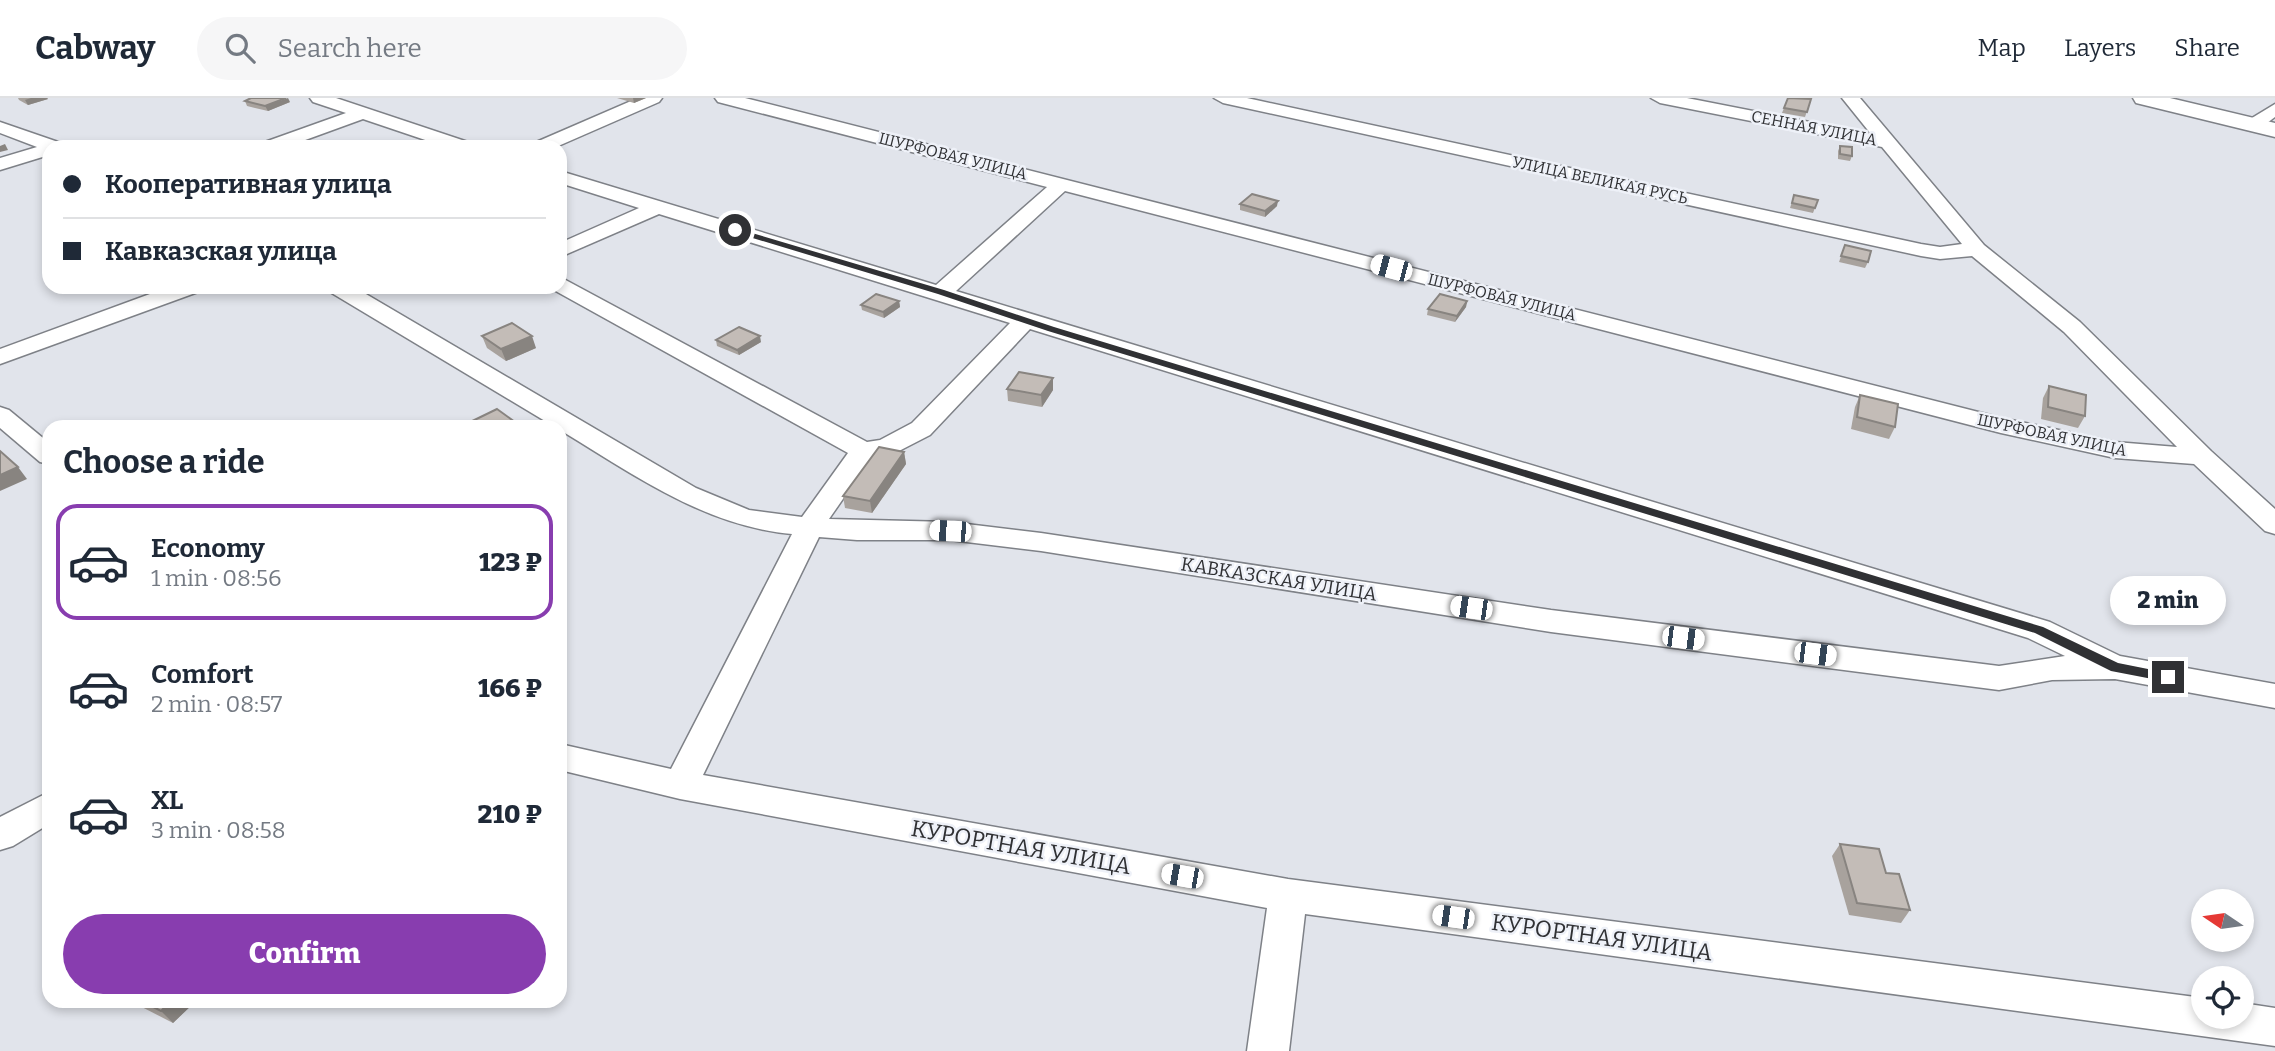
<!DOCTYPE html>
<meta charset="utf-8">
<style>
body{margin:0;font-family:Bitter,serif;background:#f6f6f7;color:#1f2937;height:100vh;display:flex;flex-direction:column;font-size:26px;white-space:nowrap}
*{box-sizing:border-box;margin:0}
p{font-size:23px;color:#747a83}
.icon{flex:none;width:38px;height:38px;fill:none;stroke:currentColor;stroke-width:2;stroke-linecap:round;stroke-linejoin:round}
.map{position:relative;flex:1;overflow:hidden}
.drawer{position:absolute;left:42px;top:322px;width:525px;height:588px;display:flex;flex-direction:column;background:#fff;border-radius:21px;box-shadow:0 4px 10px #0003}
.drawer>*{flex:none}
.banner{position:absolute;left:42px;top:42px;width:525px;height:154px;border-radius:21px;box-shadow:0 4px 10px #0003;display:grid;align-content:center;height:154px;padding:0 21px;background:#fff}
.needle{width:46px;rotate:283deg}
.fabs{position:absolute;left:2191px;top:791px;display:grid;gap:14px}
.fabs a{display:grid;place-items:center;width:63px;height:63px;border-radius:50%;background:#fff;box-shadow:0 4px 10px #0003;font-size:35px}
.end{position:absolute;width:32px;height:32px;margin:-16px;border:9px solid #303134;background:#fff;box-shadow:0 0 0 4px #fff}
.from{border-radius:50%}
.bubble{position:absolute;height:49px;border-radius:24px;background:#fff;box-shadow:0 4px 10px #0003;font-size:23px;font-weight:800;line-height:49px;text-align:center}
.car{position:absolute;width:21px;height:42px;margin:-21px -10px;border-radius:9px;box-shadow:0 0 5px 2px #0007;background:linear-gradient(#fff 24%,#345 0 40%,#fff 0 76%,#345 0 86%,#fff 0)}
.banner b{display:flex;align-items:center;gap:24px;height:66px;font-size:26px}
.banner b+b{border-top:2px solid #e0e1e3}
.banner i{width:18px;height:18px;background:#1f2937}
ul{padding:0;list-style:none}
li{display:flex;align-items:center;gap:21px;height:116px;margin:0 14px 10px;padding:0 7px;border:4px solid transparent;border-radius:21px}
li div{flex:1}
li b{display:block;font-size:26px}
li em{font-style:normal;font-weight:800}
li.selected{border-color:#883daf}
li>.icon{width:63px;height:63px;stroke-width:1.5}
h2{padding:0 21px;font-size:32px;line-height:84px}
.cta{display:flex;gap:14px;margin-top:auto;padding:14px 21px}
.cta a{flex:1;height:80px;border-radius:42px;background:#883daf;color:#fff;font-size:28px;font-weight:800;line-height:80px;text-align:center}
header{display:flex;align-items:center;gap:42px;box-sizing:border-box;height:98px;padding:0 35px;background:#fff;border-bottom:2px solid #e0e1e3}
header strong{font-size:33px}
nav{display:flex;gap:38px;margin-inline-start:auto;font-size:24px}
.search{width:490px;height:63px;background:#f6f6f7;display:flex;align-items:center;gap:18px;box-sizing:border-box;padding:0 24px;border-radius:38px;color:#747a83;font-size:26px}
.map>svg:first-child{display:block}
.lines{fill:none;stroke-linecap:round;stroke-linejoin:round}
.minor-casing{stroke:#7e8187;stroke-width:3}
.tertiary-casing{stroke:#7e8187;stroke-width:3}
.minor{fill:#fff;fill-rule:evenodd}
.tertiary{fill:#fff;fill-rule:evenodd}
.wall{fill:#a8a29d}
.shaded-wall{fill:#888480}
.building{fill:#c3bcb7;stroke:#888480;stroke-width:2}
.route{fill:#303134}
.labels{text-anchor:middle;dominant-baseline:central;stroke-width:5;stroke-linejoin:round;paint-order:stroke}
.far-street-label{font-size:16px;fill:#303134;stroke:#eef1f8}
.street-label{font-size:19px;fill:#303134;stroke:#eef1f8}
.near-street-label{font-size:23px;fill:#303134;stroke:#eef1f8}
</style>
<header>
<strong>Cabway</strong>
<div class="search"><svg class="icon" aria-label="search" viewBox="0 0 24 24"><circle cx="10" cy="10" r="6"/><path d="M15 15l6 6"/></svg>Search here</div>
<nav><a>Map</a><a>Layers</a><a>Share</a></nav>
</header>
<div class="map">
<svg width="2275" height="953" viewBox="0 0 2275 953">
<rect width="100%" height="100%" fill="#e1e4eb"/>
<g class="lines">
<defs>
<g id="minor">
<path d="M310 0H336L471 45 473 49H446L363 21 286 49H260L262 45 346 15 313 4Z"/>
<path d="M638 0H662L659 4 556 49H532L534 45Z"/>
<path d="M715 0H745L2002 320 2115 344 2177 349 2064 234 1972 158 1940 161 1921 158 1223 5 1214 0H1247L1921 146 1940 149 1962 146 1882 49 1660 5 1651 0H1687L1871 36 1842 0H1860L1984 147 2080 224 2211 353 2275 411V436L2265 433 2194 366 2115 360 2001 335 1065 93 956 193 2050 524 2120 558 2275 586V610L2115 581 2052 582 1999 592 1551 534 1041 453 950 442H857L819 439 703 677 1288 781 2203 900V919H2242V905L2275 910V948L1305 816 1289 953H1247L1267 810 680 701 560 672V646L671 671 792 436C704 428 633 376 560 332V329H555L330 194 327 189H354L696 390 749 412 802 419 848 355 552 191 560 189V179L867 344 880 342 912 325 1010 225 659 116 560 159V145L639 110 560 85V73L936 187 1047 89 718 4ZM1030 231 2028 540 2065 558 1999 568 1551 512 1041 435 950 424 829 421 872 359 897 354 930 337Z"/>
<path d="M2275 6V19L2259 31H2247L2244 27 2247 23Z"/>
<path d="M0 24 61 45 63 49H49V57L0 72V60L37 49 0 35Z"/>
<path d="M169 189H201L198 194 0 266V251Z"/>
<path d="M0 309 9 312 49 345V366L40 364 0 330Z"/>
<path d="M49 694V726L13 748 0 752V719Z"/>
</g>
<path id="tertiary" d="M2133 0H2170L2275 25V39L2136 5Z"/>
</defs>
<use href="#minor" class="minor-casing"/>
<use href="#tertiary" class="tertiary-casing"/>
<use href="#minor" class="minor"/>
<use href="#tertiary" class="tertiary"/>
</g>
<g class="wall">
<path d="M18 0H47L48 1 28 7 19 2Z"/>
<path d="M617 0H646L634 5Z"/>
<path d="M1788 0 1811 1 1805 19 1782 15Z"/>
<path d="M245 3 290 4 268 13 247 8Z"/>
<path d="M1840 48 1852 58 1850 63 1838 61V53Z"/>
<path d="M1794 97 1818 102 1813 115 1790 110Z"/>
<path d="M1240 106 1277 108 1265 119 1240 112Z"/>
<path d="M1845 147 1868 164 1865 170 1839 164Z"/>
<path d="M899 203 900 209 884 220 862 212 861 207Z"/>
<path d="M1467 203 1466 209 1455 224 1427 217 1428 211Z"/>
<path d="M482 238 536 250 506 263 487 250Z"/>
<path d="M716 242 761 244 739 257 717 248Z"/>
<path d="M2049 288 2085 318 2078 330 2041 321 2043 300Z"/>
<path d="M1007 291 1053 292 1042 309 1008 303Z"/>
<path d="M1860 297 1895 329 1889 341 1851 331 1855 309Z"/>
<path d="M904 354 906 366 872 415 845 410 843 398Z"/>
<path d="M1840 746 1886 775 1910 812 1901 825 1849 817 1832 758Z"/>
<path d="M132 903H196L173 925 134 905Z"/>
</g>
<g class="shaded-wall">
<path d="M31 0H47L48 1 28 7 25 2Z"/>
<path d="M288 0 290 4 268 13 265 8Z"/>
<path d="M633 0H646L634 5Z"/>
<path d="M5 46 8 52 0 54V48Z"/>
<path d="M1278 103 1277 108 1265 119V113Z"/>
<path d="M899 203 900 209 884 220 883 214Z"/>
<path d="M1467 203 1466 209 1455 224 1457 218Z"/>
<path d="M532 238 536 250 506 263 501 251Z"/>
<path d="M760 238 761 244 739 257 737 252Z"/>
<path d="M1053 280V292L1042 309 1041 297Z"/>
<path d="M515 324 517 329H504Z"/>
<path d="M904 354 906 366 872 415 870 403Z"/>
<path d="M18 369 27 381 0 393V377Z"/>
<path d="M171 903H196L173 925 161 913Z"/>
</g>
<g class="building">
<path d="M251 0H286L265 8 245 3Z"/>
<path d="M1788 0 1811 1 1807 14 1784 10Z"/>
<path d="M433 44 447 49H418Z"/>
<path d="M1840 48 1852 49V58L1840 56Z"/>
<path d="M1252 96 1278 103 1265 113 1240 106Z"/>
<path d="M1794 97 1818 102 1815 110 1792 105Z"/>
<path d="M1845 147 1871 153 1868 164 1841 158Z"/>
<path d="M876 196 899 203 883 214 861 207Z"/>
<path d="M1440 196 1467 203 1457 218 1428 211Z"/>
<path d="M512 225 532 238 501 251 482 238Z"/>
<path d="M739 229 760 238 737 252 716 242Z"/>
<path d="M1019 274 1053 280 1041 297 1007 291Z"/>
<path d="M2049 288 2086 297 2085 318 2048 309Z"/>
<path d="M1860 297 1898 306 1895 329 1857 319Z"/>
<path d="M497 311 515 324 504 329H460Z"/>
<path d="M879 349 904 354 870 403 843 398Z"/>
<path d="M0 353 18 369 0 377Z"/>
<path d="M1840 746 1879 751 1886 775 1899 776 1910 812 1857 805Z"/>
<path d="M142 903H171L161 913Z"/>
</g>
<path class="route" d="M735 130 944 192 1054 229 2043 529 2118 565 2168 575 2174 579 2168 584 2111 573 2035 535 1048 233 938 196 733 134Z"/>
<g class="labels">
<g class="far-street-label">
<text transform="translate(1814 30) rotate(11)">СЕННАЯ УЛИЦА</text>
<text transform="translate(953 58) rotate(14)">ШУРФОВАЯ УЛИЦА</text>
<text transform="translate(1600 82) rotate(12)">УЛИЦА ВЕЛИКАЯ РУСЬ</text>
<text transform="translate(1502 199) rotate(14)">ШУРФОВАЯ УЛИЦА</text>
<text transform="translate(2052 337) rotate(12)">ШУРФОВАЯ УЛИЦА</text>
</g>
<g class="street-label">
<text transform="translate(1279 481) rotate(9)">КАВКАЗСКАЯ УЛИЦА</text>
</g>
<g class="near-street-label">
<text transform="translate(1021 749) rotate(10)">КУРОРТНАЯ УЛИЦА</text>
<text transform="translate(1602 839) rotate(8)">КУРОРТНАЯ УЛИЦА</text>
</g>
</g>
</svg>
<div class="fabs">
<a><svg class="needle" viewBox="-14 -14 28 28"><path d="M0-13l5 13h-10z" fill="#e53935"/><path d="M0 13l5-13h-10z" fill="#747a83"/></svg></a>
<a><svg class="icon" aria-label="locate" viewBox="0 0 24 24"><circle cx="12" cy="12" r="6"/><path d="M12 2v4M12 18v4M2 12h4M18 12h4"/></svg></a>
</div>
<i class="end from" style="left:735px;top:132px"></i>
<i class="end" style="left:2168px;top:579px"></i>
<div class="bubble" style="left:2110px;top:478px;width:116px">2 min</div>
<i class="car" style="left:1391px;top:170px;rotate:285deg"></i>
<i class="car" style="left:950px;top:433px;rotate:273deg"></i>
<i class="car" style="left:1471px;top:510px;rotate:278deg"></i>
<i class="car" style="left:1683px;top:540px;rotate:97deg"></i>
<i class="car" style="left:1815px;top:556px;rotate:97deg"></i>
<i class="car" style="left:1182px;top:778px;rotate:280deg"></i>
<i class="car" style="left:1453px;top:819px;rotate:278deg"></i>
<div class="banner">
<b><i class="from"></i>Кооперативная улица</b>
<b><i></i>Кавказская улица</b>
</div>
<section class="drawer">
<h2>Choose a ride</h2>
<ul>
<li class="selected"><svg class="icon" aria-label="car" viewBox="0 0 24 24"><path d="M5 17H2v-5l4-1 3-4h7l3 4 3 1v5h-3M9 17h6M6 11h13"/><circle cx="7" cy="17" r="2"/><circle cx="17" cy="17" r="2"/></svg><div><b>Economy</b><p>1 min · 08:56</p></div><em>123 ₽</em></li>
<li><svg class="icon" aria-label="car" viewBox="0 0 24 24"><path d="M5 17H2v-5l4-1 3-4h7l3 4 3 1v5h-3M9 17h6M6 11h13"/><circle cx="7" cy="17" r="2"/><circle cx="17" cy="17" r="2"/></svg><div><b>Comfort</b><p>2 min · 08:57</p></div><em>166 ₽</em></li>
<li><svg class="icon" aria-label="car" viewBox="0 0 24 24"><path d="M5 17H2v-5l4-1 3-4h7l3 4 3 1v5h-3M9 17h6M6 11h13"/><circle cx="7" cy="17" r="2"/><circle cx="17" cy="17" r="2"/></svg><div><b>XL</b><p>3 min · 08:58</p></div><em>210 ₽</em></li>
</ul>
<div class="cta"><a>Confirm</a></div>
</section>
</div>
